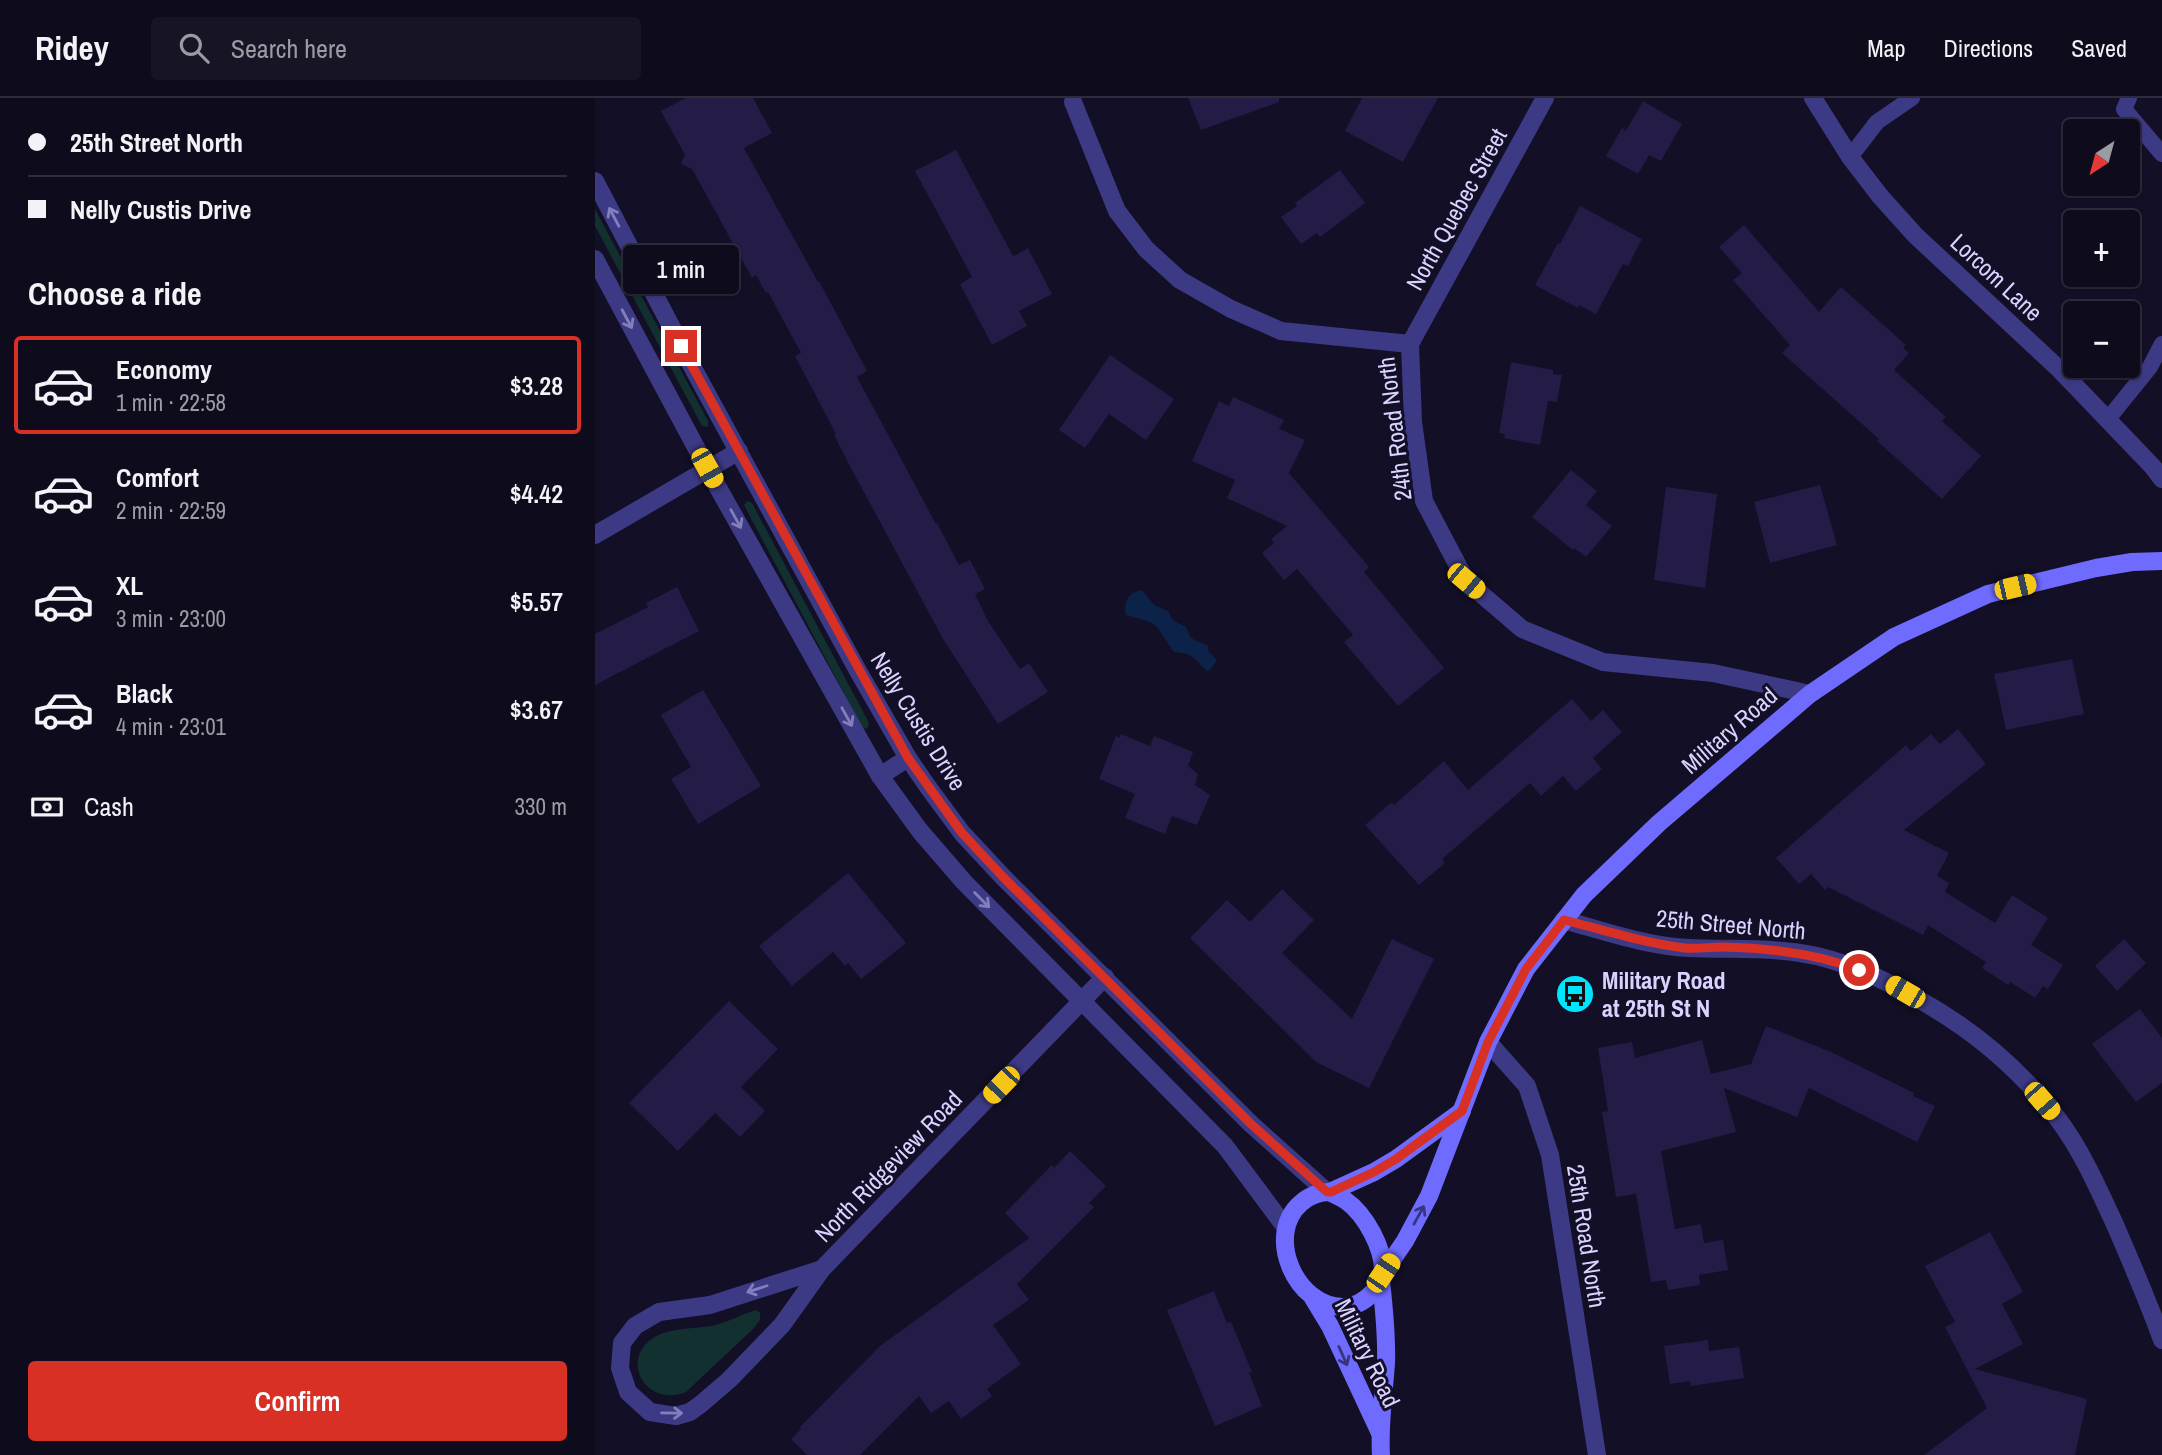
<!DOCTYPE html>
<meta charset="utf-8">
<style>
body{margin:0;font-family:"Archivo Narrow",sans-serif;background:#171425;color:#f1f3f6;height:100vh;display:flex;flex-direction:column;font-size:26px;white-space:nowrap}
*{box-sizing:border-box;margin:0}
p{font-size:23px;color:#9b9ba3}
.icon{flex:none;width:38px;height:38px;fill:none;stroke:currentColor;stroke-width:2;stroke-linecap:round;stroke-linejoin:round}
.map{position:relative;flex:1;overflow:hidden}
.panel{display:flex;flex-direction:column;background:#0e0b1c;width:595px}
.panel>*{flex:none}
.guide{display:grid;align-content:center;height:154px;padding:0 28px;background:#0e0b1c}
.needle{width:46px;rotate:216deg}
.controls{position:absolute;left:1468px;top:21px;display:grid;gap:14px}
.controls a{display:grid;place-items:center;width:77px;height:77px;border-radius:7px;background:#0e0b1c;box-shadow:0 2px 5px #0004,0 0 0 2px #2e2b3b;font-size:35px}
.end{position:absolute;width:32px;height:32px;margin:-16px;border:9px solid #d93025;background:#fff;box-shadow:0 0 0 4px #fff}
.from{border-radius:50%}
.bubble{position:absolute;height:49px;border-radius:7px;background:#0e0b1c;box-shadow:0 2px 5px #0004,0 0 0 2px #2e2b3b;font-size:23px;font-weight:600;line-height:49px;text-align:center}
.car{position:absolute;width:21px;height:42px;margin:-21px -10px;border-radius:9px;box-shadow:0 0 5px 2px #0007;background:linear-gradient(#f5c518 24%,#345 0 40%,#f5c518 0 76%,#345 0 86%,#f5c518 0)}
.guide b{display:flex;align-items:center;gap:24px;height:66px;font-size:26px}
.guide b+b{border-top:2px solid #2e2b3b}
.guide i{width:18px;height:18px;background:#f1f3f6}
ul{padding:0;list-style:none}
li{display:flex;align-items:center;gap:21px;height:98px;margin:0 14px 10px;padding:0 14px;border:4px solid transparent;border-radius:7px}
li div{flex:1}
li b{display:block;font-size:26px}
li em{font-style:normal;font-weight:600}
li.current{border-color:#d93025}
li>.icon{width:63px;height:63px;stroke-width:1.5}
h2{padding:0 28px;font-size:32px;line-height:84px}
.pay{display:flex;align-items:center;gap:18px;height:77px;padding:0 28px;font-size:26px}
.pay p{margin-inline-start:auto}
.primary-button{display:flex;gap:14px;margin-top:auto;padding:14px 28px}
.primary-button a{flex:1;height:80px;border-radius:7px;background:#d93025;color:#fff;font-size:28px;font-weight:600;line-height:80px;text-align:center}
header{display:flex;align-items:center;gap:42px;box-sizing:border-box;height:98px;padding:0 35px;background:#0e0b1c;border-bottom:2px solid #2e2b3b}
header strong{font-size:33px}
nav{display:flex;gap:38px;margin-inline-start:auto;font-size:24px}
.search{width:490px;height:63px;background:#171425;display:flex;align-items:center;gap:18px;box-sizing:border-box;padding:0 24px;border-radius:7px;color:#9b9ba3;font-size:26px}
main{display:flex;flex:1;min-height:0}
.map>svg:first-child{display:block}
.green{fill:#12302f}
.water{fill:#0c2248}
.building{fill:#241b47}
.lines{fill:none;stroke-linecap:round;stroke-linejoin:round}
.service{stroke:#3d3a85;stroke-width:16}
.minor{stroke:#3d3a85;stroke-width:18}
.tertiary{stroke:#3d3a85;stroke-width:18}
.secondary{stroke:#6f6bff;stroke-width:18}
.oneway{stroke:#837fbc}
.oneway2{stroke:#38347d}
.route{stroke:#d93025;stroke-width:9}
.labels{text-anchor:middle;dominant-baseline:central;stroke-width:6;stroke-linejoin:round;paint-order:stroke}
.street-label{font-size:24px;fill:#d9d4ff;stroke:#130f26}
.poi-label{font-size:24px;font-weight:bold;fill:#d9d4ff;stroke:#130f26;text-anchor:start}
</style>
<header>
<strong>Ridey</strong>
<div class="search"><svg class="icon" aria-label="search" viewBox="0 0 24 24"><circle cx="10" cy="10" r="6"/><path d="M15 15l6 6"/></svg>Search here</div>
<nav><a>Map</a><a>Directions</a><a>Saved</a></nav>
</header>
<main>
<section class="panel">
<div class="guide">
<b><i class="from"></i>25th Street North</b>
<b><i></i>Nelly Custis Drive</b>
</div>
<h2>Choose a ride</h2>
<ul>
<li class="current"><svg class="icon" aria-label="car" viewBox="0 0 24 24"><path d="M5 17H2v-5l4-1 3-4h7l3 4 3 1v5h-3M9 17h6M6 11h13"/><circle cx="7" cy="17" r="2"/><circle cx="17" cy="17" r="2"/></svg><div><b>Economy</b><p>1 min · 22:58</p></div><em>$3.28</em></li>
<li><svg class="icon" aria-label="car" viewBox="0 0 24 24"><path d="M5 17H2v-5l4-1 3-4h7l3 4 3 1v5h-3M9 17h6M6 11h13"/><circle cx="7" cy="17" r="2"/><circle cx="17" cy="17" r="2"/></svg><div><b>Comfort</b><p>2 min · 22:59</p></div><em>$4.42</em></li>
<li><svg class="icon" aria-label="car" viewBox="0 0 24 24"><path d="M5 17H2v-5l4-1 3-4h7l3 4 3 1v5h-3M9 17h6M6 11h13"/><circle cx="7" cy="17" r="2"/><circle cx="17" cy="17" r="2"/></svg><div><b>XL</b><p>3 min · 23:00</p></div><em>$5.57</em></li>
<li><svg class="icon" aria-label="car" viewBox="0 0 24 24"><path d="M5 17H2v-5l4-1 3-4h7l3 4 3 1v5h-3M9 17h6M6 11h13"/><circle cx="7" cy="17" r="2"/><circle cx="17" cy="17" r="2"/></svg><div><b>Black</b><p>4 min · 23:01</p></div><em>$3.67</em></li>
</ul>
<div class="pay"><svg class="icon" aria-label="cash" viewBox="0 0 24 24"><path d="M3 7h18v10H3z"/><circle cx="12" cy="12" r="2"/></svg>Cash<p>330 m</p></div>
<div class="primary-button"><a>Confirm</a></div>
</section>
<div class="map">
<svg width="1567" height="1357" viewBox="0 0 1567 1357">
<rect width="100%" height="100%" fill="#130f26"/>
<g class="green">
<path d="M0 111 113 323V329L107 328 0 128Z"/>
<path d="M152 403 157 405 273 623 274 627 271 631 267 629 151 411 149 407Z"/>
<path d="M161 1212 165 1215V1222L158 1231 91 1294C54 1309 27 1268 53 1244 70 1228 99 1232 121 1227 135 1223 148 1216 161 1212Z"/>
</g>
<path class="water" d="M546 492 548 493 559 507 573 513 578 522 591 529 596 540 613 548V553L622 562 615 572 612 573C599 561 599 555 579 554L562 529 555 524 531 517C528 504 533 495 546 492Z"/>
<g class="building">
<path d="M91 0H158L177 35 149 50 223 184 224 183 272 273 262 279 341 426 342 425 364 467 375 462 390 491 380 496 393 523 425 571 434 565 453 594 403 626 348 541 256 370 239 337 241 336 200 258 206 255 173 194 171 195 161 177 157 180 97 71 86 66 90 57 66 13Z"/>
<path d="M593 0H684V4L606 32Z"/>
<path d="M767 0H843L808 64 750 33Z"/>
<path d="M1048 3 1087 26 1066 63 1054 57 1043 76 1011 58 1027 30 1031 33Z"/>
<path d="M361 52 418 158 433 150 457 196 424 213 432 228 397 247 365 186 377 179 320 73Z"/>
<path d="M745 72 770 105 725 139 722 135 706 146 686 119 702 108 700 105Z"/>
<path d="M985 108 1047 141 1033 168 1028 166 1001 216 984 207 983 210 940 187 963 145 965 146Z"/>
<path d="M1149 127 1224 214 1246 189 1311 247 1308 250 1314 255 1299 272 1351 319 1347 323 1386 358 1347 401 1282 343 1284 341 1187 255 1195 247 1138 182 1147 175 1124 149Z"/>
<path d="M515 257 579 301 551 342 514 316 490 350 464 332Z"/>
<path d="M916 264 958 272V276L967 277 962 304 953 303 945 347 909 340 910 336 904 335Z"/>
<path d="M638 299 689 322 684 331 710 342 694 375 774 469 769 474 849 570 803 608 749 544 758 537 702 471 689 482 667 455 679 445 676 441 692 428 632 400 640 382 597 363 624 303 634 308Z"/>
<path d="M976 372 1002 393 991 407 1017 428 991 459 979 450 978 452 937 419Z"/>
<path d="M1225 387 1242 447 1175 465 1159 404Z"/>
<path d="M1071 389 1122 396 1110 490 1059 482Z"/>
<path d="M82 489 104 533 0 587V536L53 509 51 505Z"/>
<path d="M1477 561 1489 616 1411 632 1399 576Z"/>
<path d="M108 592 166 688 103 726 76 681 96 669 66 617Z"/>
<path d="M977 601 996 623 1008 612 1027 634 998 660 1007 671 981 693 968 678 946 698 935 685 847 761 850 765 824 787 770 727 797 704 799 707 849 663 873 692Z"/>
<path d="M1363 631 1391 666 1309 732 1354 755 1342 778 1354 785 1350 794 1400 825 1417 797 1453 820 1436 847 1468 867 1453 891 1448 888 1440 900 1415 884 1413 887 1387 870 1391 864 1333 827 1328 837 1233 789 1230 792 1216 776 1204 786 1181 760 1311 647 1316 653 1336 636 1345 646Z"/>
<path d="M526 636 555 648 559 638 598 654 593 668 603 676 600 687 615 697 602 727 577 718 570 736 530 720 540 696 504 681 521 638 524 640Z"/>
<path d="M253 775 311 845 266 881 253 865 250 868 238 854 197 888 164 848Z"/>
<path d="M687 791 719 822 687 855 757 921 797 841 839 861 774 990 721 964 595 840 632 802 655 824Z"/>
<path d="M1529 841 1551 865 1522 893 1500 868Z"/>
<path d="M134 903 183 951 146 989 170 1013 145 1039 120 1015 83 1053 34 1005Z"/>
<path d="M1545 911 1567 940V985L1541 1004 1497 946Z"/>
<path d="M1171 928 1236 954 1319 995 1318 998 1340 1008 1322 1044 1214 990 1202 1019 1129 990 1141 1034 1066 1053 1080 1131 1106 1126 1109 1145 1128 1142 1133 1172 1104 1177 1105 1187 1073 1192 1071 1182 1056 1184 1041 1096 1021 1099 1007 1014 1013 1013 1003 950 1037 944 1040 960 1107 942 1116 976 1156 966Z"/>
<path d="M475 1053 511 1088 494 1105 499 1109 422 1186 434 1202 398 1227 426 1266 392 1291 397 1298 366 1321 354 1303 336 1315 324 1298 265 1357H212L196 1341 206 1331 205 1329 285 1248 434 1140 410 1115 457 1067 459 1070Z"/>
<path d="M1395 1134 1428 1194 1407 1206 1428 1246 1380 1271 1492 1301 1480 1357H1329L1392 1310 1350 1229 1360 1224 1330 1168Z"/>
<path d="M619 1193 632 1225 636 1224 657 1274 654 1275 667 1308 620 1328 572 1212Z"/>
<path d="M1113 1242 1114 1253 1144 1249 1149 1280 1096 1288 1095 1283 1075 1286 1069 1248Z"/>
</g>
<g class="lines">
<g class="service">
<path d="M1534 0 1529 11 1567 56"/>
<path d="M1255 59 1282 24 1317 0"/>
<path d="M1513 321 1555 269 1567 246"/>
</g>
<g class="minor">
<path d="M478 4 522 113 551 151 585 182 636 211 686 233 815 246"/>
<path d="M815 246 818 324 829 403 871 483 927 531 1008 564 1118 575 1215 596"/>
<path d="M815 246 950 0"/>
<path d="M0 437 144 353"/>
<path d="M969 822C1009 833 1052 848 1094 850 1131 852 1168 849 1205 855 1247 861 1286 880 1323 901 1377 931 1425 971 1463 1021 1487 1053 1504 1092 1521 1129 1537 1166 1553 1203 1567 1242"/>
<path d="M893 944 932 988 955 1057 1002 1357"/>
<path d="M227 1171 115 1207 64 1214 40 1228 27 1245 25 1270 33 1294 55 1314 81 1318 95 1314 106 1306 134 1282 187 1227 227 1171 510 879"/>
</g>
<g class="tertiary">
<path d="M1218 0 1255 59 1285 98 1320 137 1464 271 1558 369 1567 381"/>
<path d="M0 83 99 272 263 573 313 660 333 689 367 735 408 779 656 1026 732 1094"/>
<path d="M0 161 112 370 285 678 325 733 369 784 630 1048 691 1130"/>
<path d="M285 678 313 660"/>
</g>
<g class="secondary">
<path d="M735 1094C740 1097 745 1099 750 1102 770 1116 790 1151 788 1177 787 1184 782 1190 777 1195 770 1203 760 1208 749 1209 701 1210 669 1137 706 1105 715 1097 724 1094 735 1094Z"/>
<path d="M735 1094 779 1074 801 1061 867 1013"/>
<path d="M788 1175 810 1143 834 1098 893 944 931 871 989 797 1064 725 1215 596 1299 539 1393 496 1501 470 1537 464 1567 463"/>
<path d="M718 1200 735 1228 785 1335"/>
<path d="M786 1357C784 1326 789 1296 791 1265 792 1238 789 1210 786 1183"/>
</g>
</g>
<defs><path id="oneway-shaft" d="M-6 0H5M1.5-3L5.5 0L1.5 3" fill="none" stroke-width="1.6" stroke-linecap="round" stroke-linejoin="round" transform="scale(1.75)"/></defs>
<g class="oneway">
<use href="#oneway-shaft" transform="translate(19 119) rotate(-118)"/>
<use href="#oneway-shaft" transform="translate(32 221) rotate(62)"/>
<use href="#oneway-shaft" transform="translate(141 421) rotate(61)"/>
<use href="#oneway-shaft" transform="translate(252 619) rotate(61)"/>
<use href="#oneway-shaft" transform="translate(387 802) rotate(45)"/>
<use href="#oneway-shaft" transform="translate(162 1191) rotate(162)"/>
<use href="#oneway-shaft" transform="translate(77 1315) rotate(1)"/>
</g>
<g class="oneway2">
<use href="#oneway-shaft" transform="translate(824 1117) rotate(-61)"/>
<use href="#oneway-shaft" transform="translate(748 1258) rotate(66)"/>
</g>
<g class="lines">
<path class="route" d="M86 248 313 660 367 735 408 779 656 1026 732 1094H736L779 1074 801 1061 867 1013 893 944 931 871 969 822C1009 832 1049 845 1090 850 1102 851 1115 849 1127 849 1174 850 1220 855 1264 872"/>
</g>
<defs>
<symbol id="bus-disc" viewBox="-11 -11 22 22"><circle r="9.5" fill="#00e5ff" stroke="#130f26"/><path d="M-5-6H5V4H4V6H2V4H-2V6H-4V4H-5ZM-3.5-4V0h7V-4ZM-3.5 1.2v1.5H-2V1.2ZM2 1.2v1.5H3.5V1.2Z" fill="#111"/></symbol>
</defs>
<g fill-rule="evenodd">
<use href="#bus-disc" x="958" y="874" width="44" height="44"/>
</g>
<g class="labels">
<g class="street-label">
<text transform="translate(861 111) rotate(-61)">North Quebec Street</text>
<text transform="translate(1402 179) rotate(43)">Lorcom Lane</text>
<text transform="translate(799 331) rotate(-97)">24th Road North</text>
<text transform="translate(324 623) rotate(58)">Nelly Custis Drive</text>
<text transform="translate(1134 632) rotate(-41)">Military Road</text>
<text transform="translate(1136 826) rotate(5)">25th Street North</text>
<text transform="translate(293 1068) rotate(-46)">North Ridgeview Road</text>
<text transform="translate(992 1138) rotate(81)">25th Road North</text>
<text transform="translate(773 1255) rotate(64)">Military Road</text>
</g>
<g class="poi-label">
<text x="1007" y="882">Military Road<tspan x="1007" dy="28">at 25th St N</tspan></text>
</g>
</g>
</svg>
<div class="controls">
<a><svg class="needle" viewBox="-14 -14 28 28"><path d="M0-13l5 13h-10z" fill="#e53935"/><path d="M0 13l5-13h-10z" fill="#9b9ba3"/></svg></a>
<a>+</a>
<a>−</a>
</div>
<i class="end from" style="left:1264px;top:872px"></i>
<i class="end" style="left:86px;top:248px"></i>
<div class="bubble" style="left:28px;top:147px;width:116px">1 min</div>
<i class="car" style="left:112px;top:370px;rotate:151deg"></i>
<i class="car" style="left:871px;top:483px;rotate:130deg"></i>
<i class="car" style="left:1420px;top:489px;rotate:77deg"></i>
<i class="car" style="left:1310px;top:894px;rotate:300deg"></i>
<i class="car" style="left:406px;top:987px;rotate:224deg"></i>
<i class="car" style="left:1447px;top:1003px;rotate:139deg"></i>
<i class="car" style="left:788px;top:1175px;rotate:34deg"></i>
</div>
</main>
